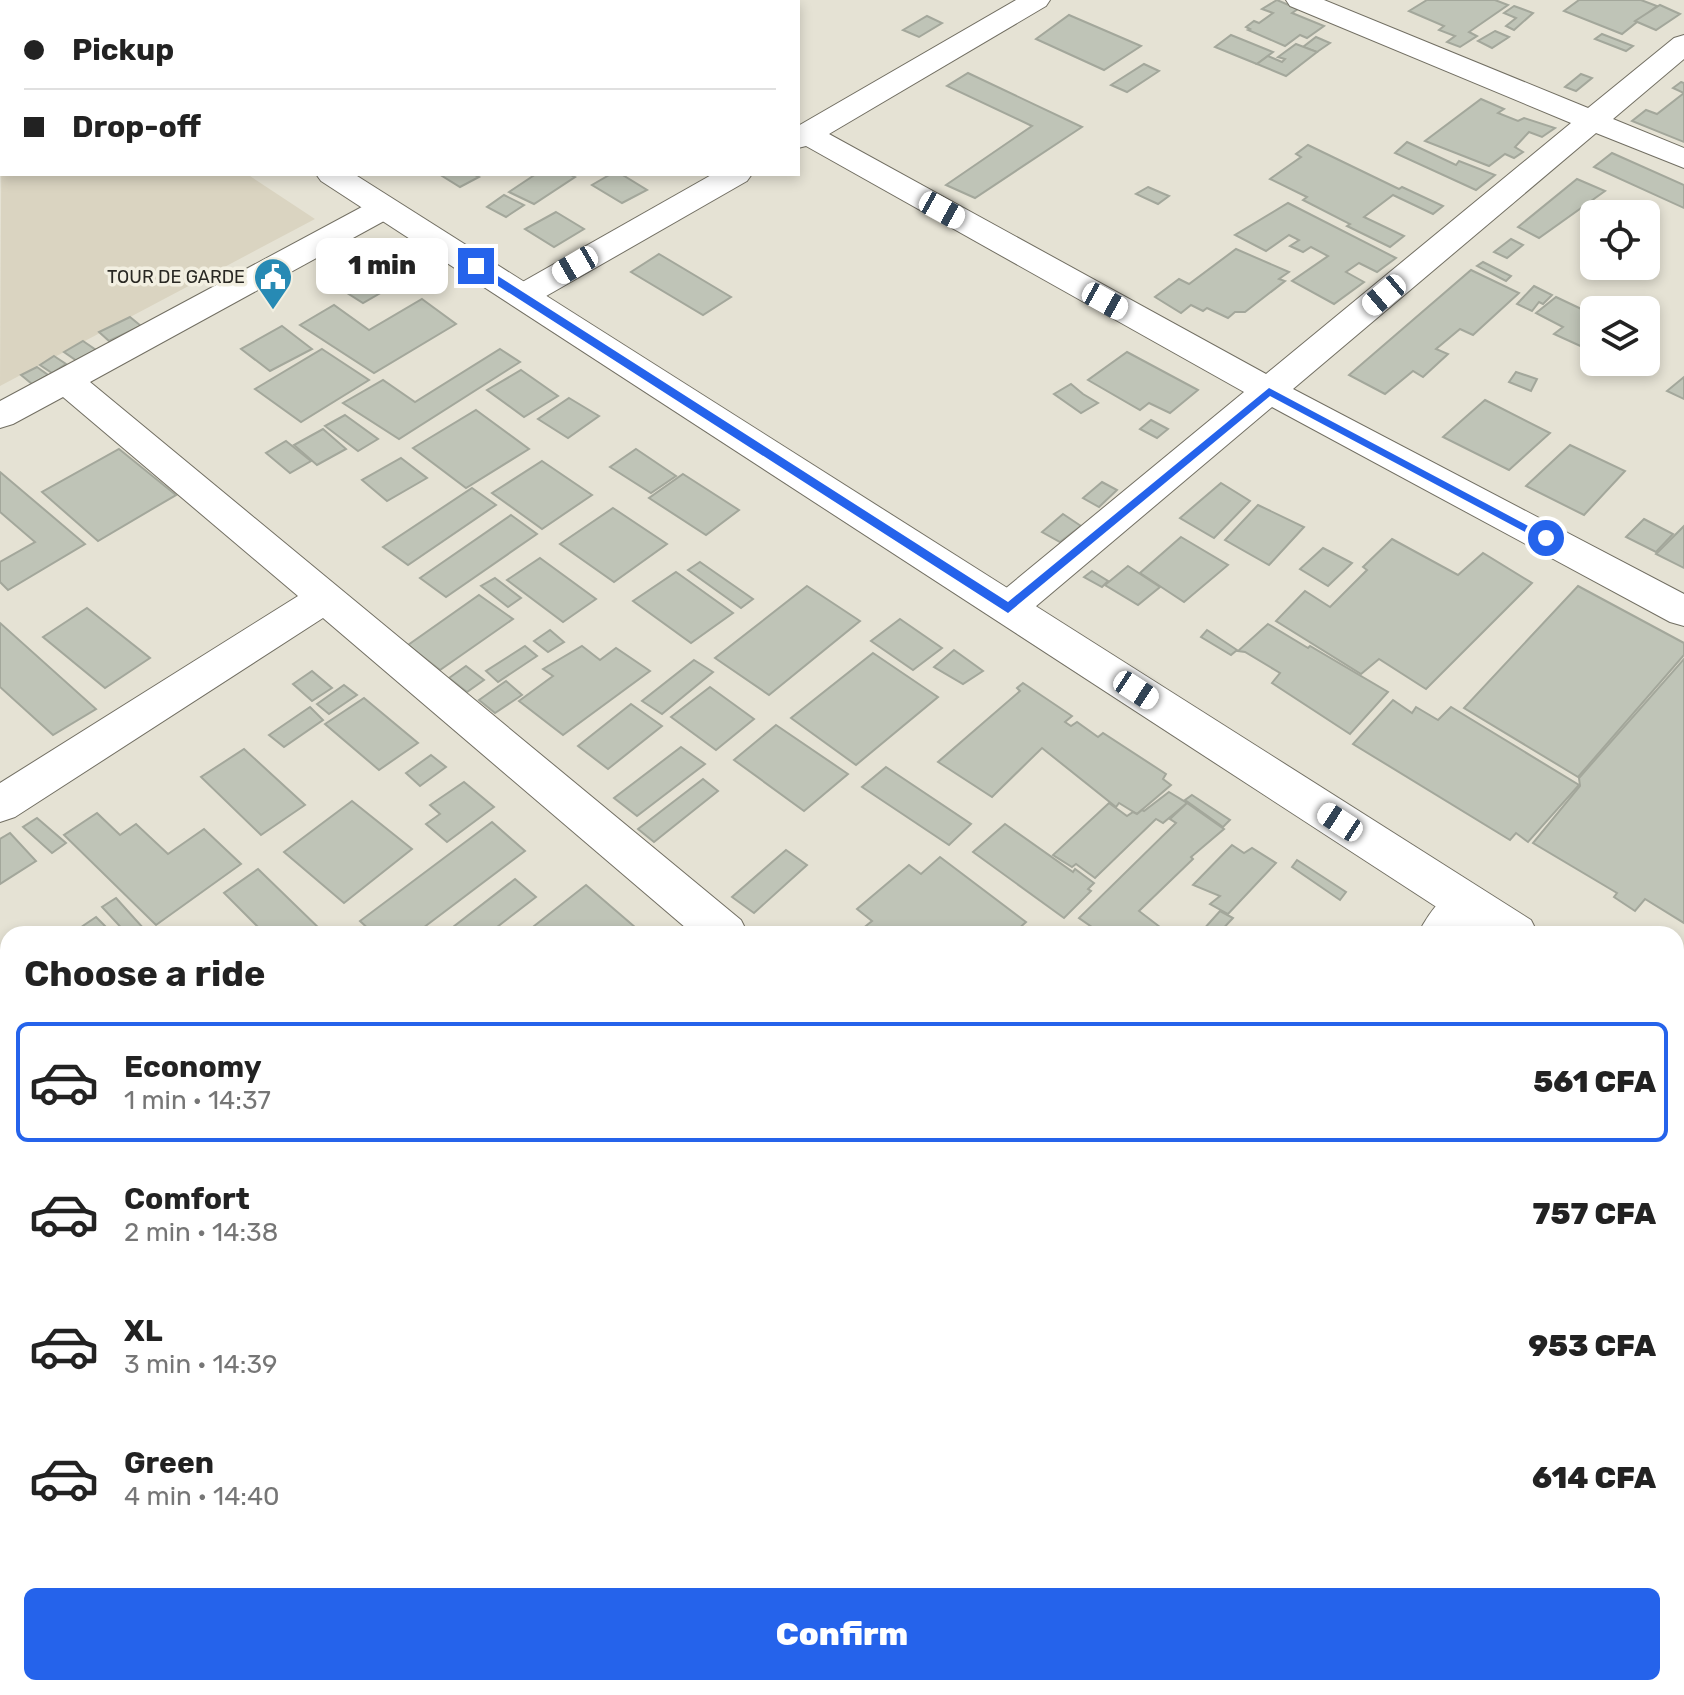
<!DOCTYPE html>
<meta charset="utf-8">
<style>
body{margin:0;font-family:Rubik,sans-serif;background:#f6f6f6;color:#222;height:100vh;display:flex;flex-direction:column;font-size:30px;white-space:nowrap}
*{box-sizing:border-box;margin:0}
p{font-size:26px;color:#767676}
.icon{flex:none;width:44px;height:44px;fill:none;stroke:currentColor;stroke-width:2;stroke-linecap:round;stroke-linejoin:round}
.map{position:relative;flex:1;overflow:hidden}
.sheet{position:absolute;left:0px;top:926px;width:1684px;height:770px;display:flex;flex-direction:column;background:#fff;border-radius:24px 24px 0 0;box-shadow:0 4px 12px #0003}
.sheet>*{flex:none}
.banner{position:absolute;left:0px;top:0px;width:800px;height:176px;box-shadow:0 4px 12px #0003;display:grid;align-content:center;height:176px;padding:0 24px;background:#fff}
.buttons{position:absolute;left:1580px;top:200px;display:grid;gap:16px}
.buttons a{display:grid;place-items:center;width:80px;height:80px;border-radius:12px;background:#fff;box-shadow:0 4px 12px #0003;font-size:40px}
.end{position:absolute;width:36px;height:36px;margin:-18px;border:10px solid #2563eb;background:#fff;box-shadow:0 0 0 4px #fff}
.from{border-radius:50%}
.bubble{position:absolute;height:56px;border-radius:12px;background:#fff;box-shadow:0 4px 12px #0003;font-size:26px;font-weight:800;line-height:56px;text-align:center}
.car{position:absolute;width:24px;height:48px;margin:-24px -12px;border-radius:10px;box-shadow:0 0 6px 2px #0007;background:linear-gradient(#fff 24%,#345 0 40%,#fff 0 76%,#345 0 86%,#fff 0)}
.banner b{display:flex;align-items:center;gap:28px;height:76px;font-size:30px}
.banner b+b{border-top:2px solid #e0e0e0}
.banner i{width:20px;height:20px;background:#222}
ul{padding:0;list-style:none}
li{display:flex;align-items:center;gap:24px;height:120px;margin:0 16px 12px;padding:0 8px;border:4px solid transparent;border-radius:12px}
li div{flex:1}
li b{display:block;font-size:30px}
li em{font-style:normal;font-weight:800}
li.on{border-color:#2563eb}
li>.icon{width:72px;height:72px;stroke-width:1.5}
h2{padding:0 24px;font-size:36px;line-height:96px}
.primary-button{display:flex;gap:16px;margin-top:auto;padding:16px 24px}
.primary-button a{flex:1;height:92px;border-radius:12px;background:#2563eb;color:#fff;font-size:32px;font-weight:800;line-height:92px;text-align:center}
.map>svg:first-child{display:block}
.built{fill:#dad4c1}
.building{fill:#bfc4b7;stroke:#a3a79b;stroke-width:2}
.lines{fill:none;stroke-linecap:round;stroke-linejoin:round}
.minor-casing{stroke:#726f63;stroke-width:2}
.major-casing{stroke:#726f63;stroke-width:2}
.minor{fill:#fff;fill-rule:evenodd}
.major{fill:#fff;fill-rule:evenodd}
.route{fill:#2563eb}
.labels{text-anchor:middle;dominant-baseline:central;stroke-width:7;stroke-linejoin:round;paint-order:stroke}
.far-poi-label{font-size:18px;fill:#292823;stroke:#f2efe1;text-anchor:end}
</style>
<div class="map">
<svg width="1684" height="1695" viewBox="0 0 1684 1695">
<rect width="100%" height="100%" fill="#e5e2d4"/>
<path class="built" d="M2 40V174H247L315 219 0 386Z"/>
<g class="building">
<path d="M1277 0 1298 9 1292 13 1324 26 1307 38 1300 35 1285 46 1248 30 1250 29 1246 27 1254 21 1259 23 1273 13 1262 9Z"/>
<path d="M1427 0H1495L1508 5 1469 32 1477 36 1460 47 1447 42 1455 36 1439 30 1444 26 1409 11Z"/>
<path d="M1579 0H1641L1657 6 1622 34 1564 11Z"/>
<path d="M1660 5 1680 14 1656 30 1635 21Z"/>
<path d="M1514 6 1533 13 1514 30 1506 26 1516 18 1504 13Z"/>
<path d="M1069 15 1141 46 1104 70 1036 39Z"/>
<path d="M927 16 942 23 919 37 903 30Z"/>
<path d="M1495 31 1509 37 1492 48 1478 41Z"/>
<path d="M1602 34 1633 46 1626 51 1595 39Z"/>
<path d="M1231 35 1273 52 1257 64 1215 47Z"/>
<path d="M1316 37 1330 43 1317 52 1303 47Z"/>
<path d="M1296 44 1317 52 1286 76 1257 64 1268 56 1282 62 1285 59 1278 57Z"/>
<path d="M1144 64 1159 71 1127 92 1111 85Z"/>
<path d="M968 73 1082 127 975 198 946 185 1032 126 947 86Z"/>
<path d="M1581 74 1592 78 1576 91 1565 87Z"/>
<path d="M1681 82 1684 83V142L1632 121 1646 110 1657 114 1684 93 1673 88Z"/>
<path d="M1481 99 1504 109 1498 113 1518 121 1524 118 1555 128 1542 137 1529 132 1515 147 1523 152 1514 158 1505 154 1489 166 1425 141Z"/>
<path d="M1407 142 1456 165 1459 161 1495 175 1476 190 1395 153Z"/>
<path d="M1308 145 1399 189 1402 187 1443 206 1433 214 1393 195 1364 217 1404 236 1390 247 1347 226 1350 224 1303 200 1307 197 1270 179 1301 157 1296 154Z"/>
<path d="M1612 153 1684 185V208L1594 167Z"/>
<path d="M439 174H473L479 177 460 187Z"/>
<path d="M536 174H569L575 177 534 204 509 192Z"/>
<path d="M611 174H621L647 190 622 203 592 185Z"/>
<path d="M1577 179 1605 191 1539 238 1518 227Z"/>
<path d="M1148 187 1169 196 1158 204 1136 194Z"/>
<path d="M504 195 524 205 506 217 487 207Z"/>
<path d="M1288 203 1396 258 1377 272 1359 263 1346 272 1364 282 1334 304 1292 281 1328 256 1311 247 1303 252 1290 246 1299 240 1289 235 1266 251 1235 235Z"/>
<path d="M556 212 584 229 554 247 525 229Z"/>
<path d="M1511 239 1523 245 1507 258 1494 252Z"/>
<path d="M1236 249 1289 272 1279 279 1285 281 1245 312H1235L1228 318 1207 308 1203 311 1191 305 1181 313 1155 297 1179 279 1189 284Z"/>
<path d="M659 254 731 297 703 315 631 272Z"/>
<path d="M1483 262 1511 276 1506 281 1477 266Z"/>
<path d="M391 263 410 276 363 303 344 291Z"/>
<path d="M1471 270 1519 293 1473 335 1460 329 1436 349 1448 354 1423 377 1413 371 1385 394 1349 375Z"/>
<path d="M1534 286 1552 295 1543 304 1539 302 1532 311 1517 304Z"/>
<path d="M1556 297 1594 315V343L1587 349 1554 334 1563 327 1536 313Z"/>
<path d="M422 299 456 324 374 373 300 325 334 305 369 330Z"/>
<path d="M130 317 141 326 109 341 99 332Z"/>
<path d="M282 326 312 349 270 371 241 349Z"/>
<path d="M83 341 96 350 77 361 64 352Z"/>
<path d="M322 349 369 380 301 422 255 389Z"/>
<path d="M500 349 520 362 399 439 343 403 383 380 415 402Z"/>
<path d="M1127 352 1198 390 1170 413 1149 403 1140 410 1088 380Z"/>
<path d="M54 356 66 364 52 373 40 365Z"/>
<path d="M37 367 48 375 32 384 21 375Z"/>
<path d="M521 370 558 396 524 417 487 390Z"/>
<path d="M1516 372 1537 379 1531 391 1509 382Z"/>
<path d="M1684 377V399L1667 391Z"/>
<path d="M1071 384 1083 394 1098 403 1081 413 1054 394Z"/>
<path d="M569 398 599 416 568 438 538 419Z"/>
<path d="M1485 400 1550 433 1509 470 1443 437Z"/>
<path d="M476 410 529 449 466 488 413 448Z"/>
<path d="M345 415 378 439 358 451 325 426Z"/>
<path d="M1151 420 1168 429 1157 438 1140 429Z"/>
<path d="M323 429 346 449 317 465 294 445Z"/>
<path d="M286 441 311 461 290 473 266 453Z"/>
<path d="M1570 445 1625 471 1584 515 1526 486Z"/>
<path d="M119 449 176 495 98 541 42 492Z"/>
<path d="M636 449 676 476 651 493 610 467Z"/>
<path d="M401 458 427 478 387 501 362 480Z"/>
<path d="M542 461 592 495 542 529 492 493Z"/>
<path d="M0 472 85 544 8 590 0 582V562L35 542 0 512Z"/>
<path d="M683 474 739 510 706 535 649 498Z"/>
<path d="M1102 482 1117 490 1099 507 1083 498Z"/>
<path d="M1221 483 1250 501 1214 538 1180 518Z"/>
<path d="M472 488 496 505 408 565 383 547Z"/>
<path d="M1258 505 1304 527 1269 565 1225 540Z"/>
<path d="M613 508 667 544 614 582 560 544Z"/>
<path d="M1063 514 1081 526 1060 542 1042 532Z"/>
<path d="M511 515 537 534 446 597 420 578Z"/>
<path d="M1644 519 1673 534 1656 552 1626 537Z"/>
<path d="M1684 526V568L1656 554Z"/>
<path d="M1181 537 1228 565 1184 602 1140 573Z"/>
<path d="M1392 539 1458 575 1483 553 1532 583 1426 689 1379 659 1361 674 1276 621 1305 591 1330 607 1367 570 1363 567Z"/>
<path d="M1323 548 1352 563 1328 586 1300 569Z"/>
<path d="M540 558 596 599 563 622 507 580Z"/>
<path d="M700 562 753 599 741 608 688 570Z"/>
<path d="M1128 566 1160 587 1138 605 1105 585Z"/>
<path d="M1092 571 1108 581 1102 587 1084 577Z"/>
<path d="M676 572 733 613 691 643 633 601Z"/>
<path d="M495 578 521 598 508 607 481 586Z"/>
<path d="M807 586 860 621 769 695 715 658Z"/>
<path d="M1578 586 1684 643V655L1578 777 1464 708Z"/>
<path d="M479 595 513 619 440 670 408 645Z"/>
<path d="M87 608 150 658 105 688 43 637Z"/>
<path d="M900 619 942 648 913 670 871 641Z"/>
<path d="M0 623 96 709 53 735 0 687Z"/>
<path d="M1268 624 1308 648 1310 646 1388 692 1350 734 1272 683 1280 673 1245 652 1238 651Z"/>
<path d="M550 630 564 642 548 652 534 641Z"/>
<path d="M1207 630 1237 650 1231 655 1201 637Z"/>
<path d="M525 646 537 656 498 682 486 671Z"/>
<path d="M582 646 600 660 616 648 650 671 563 735 519 701 553 676 543 669Z"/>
<path d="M954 650 983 671 963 684 934 667Z"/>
<path d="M873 653 938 697 856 765 791 718Z"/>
<path d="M1684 659V923L1645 899 1635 911 1614 897 1617 893 1533 843 1580 786 1579 778Z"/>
<path d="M694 660 713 672 662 714 642 701Z"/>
<path d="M466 666 484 680 467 692 449 678Z"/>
<path d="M312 671 332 688 312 701 293 684Z"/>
<path d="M506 681 522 695 495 713 479 700Z"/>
<path d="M1023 683 1072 716 1065 722 1071 726 1077 722 1098 737 1103 733 1166 774 1163 779 1171 785 1137 814 1119 803 1116 807 1042 748 992 797 938 762 1020 691 1017 688Z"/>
<path d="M344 685 357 695 329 714 317 704Z"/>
<path d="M710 687 754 719 716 750 671 717Z"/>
<path d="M364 698 418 743 379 770 325 724Z"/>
<path d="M1393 700 1412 713 1416 707 1438 720 1451 707 1579 785 1528 842 1516 833 1510 840 1353 744Z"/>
<path d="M631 704 662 726 608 769 578 746Z"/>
<path d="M310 707 323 720 284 747 269 735Z"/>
<path d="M776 725 848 774 804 811 734 760Z"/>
<path d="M681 747 705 764 637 816 614 798Z"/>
<path d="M244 749 305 805 261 835 201 777Z"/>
<path d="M431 755 446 767 420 786 406 773Z"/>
<path d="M886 767 971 824 949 845 862 787Z"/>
<path d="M703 779 718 791 654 842 638 829Z"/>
<path d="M464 782 494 807 447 842 426 824 440 814 430 805Z"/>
<path d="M1169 792 1187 803 1163 823 1156 819 1095 878 1076 864 1072 867 1053 855 1109 803 1127 816 1133 812 1137 814 1142 810 1144 811Z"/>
<path d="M1192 795 1230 820 1223 827 1185 800Z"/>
<path d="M352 801 412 849 344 903 284 852Z"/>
<path d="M1187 803 1224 829 1191 857 1193 859 1139 911 1169 934H1102L1079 918 1176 823 1170 819Z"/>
<path d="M97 813 120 835 136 824 168 854 204 829 241 864 156 925 64 835Z"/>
<path d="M37 818 66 843 52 853 23 827Z"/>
<path d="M492 822 525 851 415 934H374L360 921Z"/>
<path d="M1005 824 1073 872 1075 869 1094 883 1088 889 1091 891 1064 918 973 852Z"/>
<path d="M10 833 36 861 0 884V839Z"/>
<path d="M1232 845 1244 853 1252 848 1276 863 1228 914 1210 904 1220 896 1193 885Z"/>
<path d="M786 850 807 865 754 913 732 897Z"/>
<path d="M940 857 1026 922 1013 934H856L872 921 857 909 909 865 921 874Z"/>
<path d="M1297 860 1346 892 1340 900 1292 867Z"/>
<path d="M258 869 325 934H265L224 893Z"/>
<path d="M515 879 536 897 488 934H444Z"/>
<path d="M586 885 636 928 629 934H605L600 929 594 934H524Z"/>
<path d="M116 898 145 930 139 934H127L102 907Z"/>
<path d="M1220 911 1233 918 1218 934H1194L1201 928 1203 930Z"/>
<path d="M96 917 113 934H71Z"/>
<path d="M0 986 8 994V1017L0 1022Z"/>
<path d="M0 1164 8 1174 7 1204 0 1196Z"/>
<path d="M8 1214V1261L4 1264 0 1260V1220Z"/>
<path d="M1684 1222V1306L1676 1317V1233Z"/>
<path d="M912 1688H955L962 1695H918Z"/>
<path d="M1087 1688H1121L1128 1695H1081Z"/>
<path d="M1256 1688H1342L1337 1695H1251Z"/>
<path d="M1371 1688H1539L1548 1695H1366Z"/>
</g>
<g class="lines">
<defs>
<g id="minor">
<path d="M22 0H54L21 2Z"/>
<path d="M449 0H479L480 2H450Z"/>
<path d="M1016 0H1050L1046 6 829 134 1266 374 1571 123 1290 6 1286 0H1324L1588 108 1674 38 1684 35V59L1613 119 1684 148V168L1596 133 1293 389 1684 594V626L1670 622 1272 407 1022 618 1008 622 994 618 988 608 994 598 1244 392 806 146 798 148V126Z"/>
<path d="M2 7V25L0 26V8Z"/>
<path d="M713 174H752L747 181 534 303 522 306 510 303 505 296 510 289Z"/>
<path d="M384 198 395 201 400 208 395 215 90 382 741 920 748 934H693L323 618 15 817 0 822V783L298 596 63 397 13 424 0 428V401L373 201Z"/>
<path d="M1467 884 1483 890 1490 903 1468 934H1418C1429 912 1444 892 1467 884Z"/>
<path d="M0 1597 8 1600V1659L0 1656Z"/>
<path d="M1676 1686 1680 1695H1614L1611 1688H1676Z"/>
<path d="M104 1688H176L179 1695H107Z"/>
<path d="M768 1688H831L828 1695H765Z"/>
</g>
<g id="major">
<path d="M46 0H77L78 2H47Z"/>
<path d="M316 174H354L1531 920 1538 934H1478L321 181Z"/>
<path d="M1676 1016 1684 1019V1063L1676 1060Z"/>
</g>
</defs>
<use href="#minor" class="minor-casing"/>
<use href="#major" class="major-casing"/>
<use href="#minor" class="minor"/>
<use href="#major" class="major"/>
</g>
<path class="route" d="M472 264H479L1008 602 1269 388 1551 538 1542 541 1270 396 1008 613 472 269Z"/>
<defs>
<symbol id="civic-pin" viewBox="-11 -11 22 30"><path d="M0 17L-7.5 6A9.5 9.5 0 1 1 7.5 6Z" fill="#278ab4" stroke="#f2efe1"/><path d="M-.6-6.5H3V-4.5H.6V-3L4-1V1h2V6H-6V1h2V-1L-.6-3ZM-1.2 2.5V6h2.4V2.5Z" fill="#fff"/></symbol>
</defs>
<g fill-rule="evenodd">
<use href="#civic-pin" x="251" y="255" width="44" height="60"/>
</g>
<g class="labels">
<g class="far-poi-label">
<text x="245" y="277">TOUR DE GARDE</text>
</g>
</g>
</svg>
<div class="buttons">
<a><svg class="icon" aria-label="locate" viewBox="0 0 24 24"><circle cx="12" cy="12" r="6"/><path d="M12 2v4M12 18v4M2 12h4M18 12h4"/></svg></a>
<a><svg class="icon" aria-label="layers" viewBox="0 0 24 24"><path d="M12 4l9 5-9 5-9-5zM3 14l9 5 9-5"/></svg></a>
</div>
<i class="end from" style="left:1546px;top:538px"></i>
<i class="end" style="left:476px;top:266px"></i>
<div class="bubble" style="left:316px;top:238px;width:132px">1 min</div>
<i class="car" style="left:942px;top:210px;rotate:119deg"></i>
<i class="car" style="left:575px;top:265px;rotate:240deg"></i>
<i class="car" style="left:1384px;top:295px;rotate:230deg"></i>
<i class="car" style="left:1105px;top:301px;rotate:119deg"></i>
<i class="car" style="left:1136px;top:690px;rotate:123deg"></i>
<i class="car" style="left:1340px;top:822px;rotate:303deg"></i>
<div class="banner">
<b><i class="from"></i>Pickup</b>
<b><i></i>Drop-off</b>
</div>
<section class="sheet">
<h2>Choose a ride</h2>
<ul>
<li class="on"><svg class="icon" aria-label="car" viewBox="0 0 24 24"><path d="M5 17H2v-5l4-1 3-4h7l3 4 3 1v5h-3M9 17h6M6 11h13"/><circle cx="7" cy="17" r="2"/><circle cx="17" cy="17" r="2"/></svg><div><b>Economy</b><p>1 min · 14:37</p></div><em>561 CFA</em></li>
<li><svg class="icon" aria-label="car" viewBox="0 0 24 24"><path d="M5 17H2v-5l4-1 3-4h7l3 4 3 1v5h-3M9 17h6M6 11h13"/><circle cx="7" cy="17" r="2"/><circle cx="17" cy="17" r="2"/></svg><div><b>Comfort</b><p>2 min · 14:38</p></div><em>757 CFA</em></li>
<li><svg class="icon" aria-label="car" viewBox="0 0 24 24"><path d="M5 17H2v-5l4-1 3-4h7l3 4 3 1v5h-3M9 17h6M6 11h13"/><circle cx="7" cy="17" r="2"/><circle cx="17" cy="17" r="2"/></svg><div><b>XL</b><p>3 min · 14:39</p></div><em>953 CFA</em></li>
<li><svg class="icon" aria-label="car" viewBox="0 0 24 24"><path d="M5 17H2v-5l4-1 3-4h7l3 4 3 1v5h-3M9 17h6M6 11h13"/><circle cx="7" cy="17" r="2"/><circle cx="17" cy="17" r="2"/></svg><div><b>Green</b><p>4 min · 14:40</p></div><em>614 CFA</em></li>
</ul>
<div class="primary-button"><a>Confirm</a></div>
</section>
</div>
